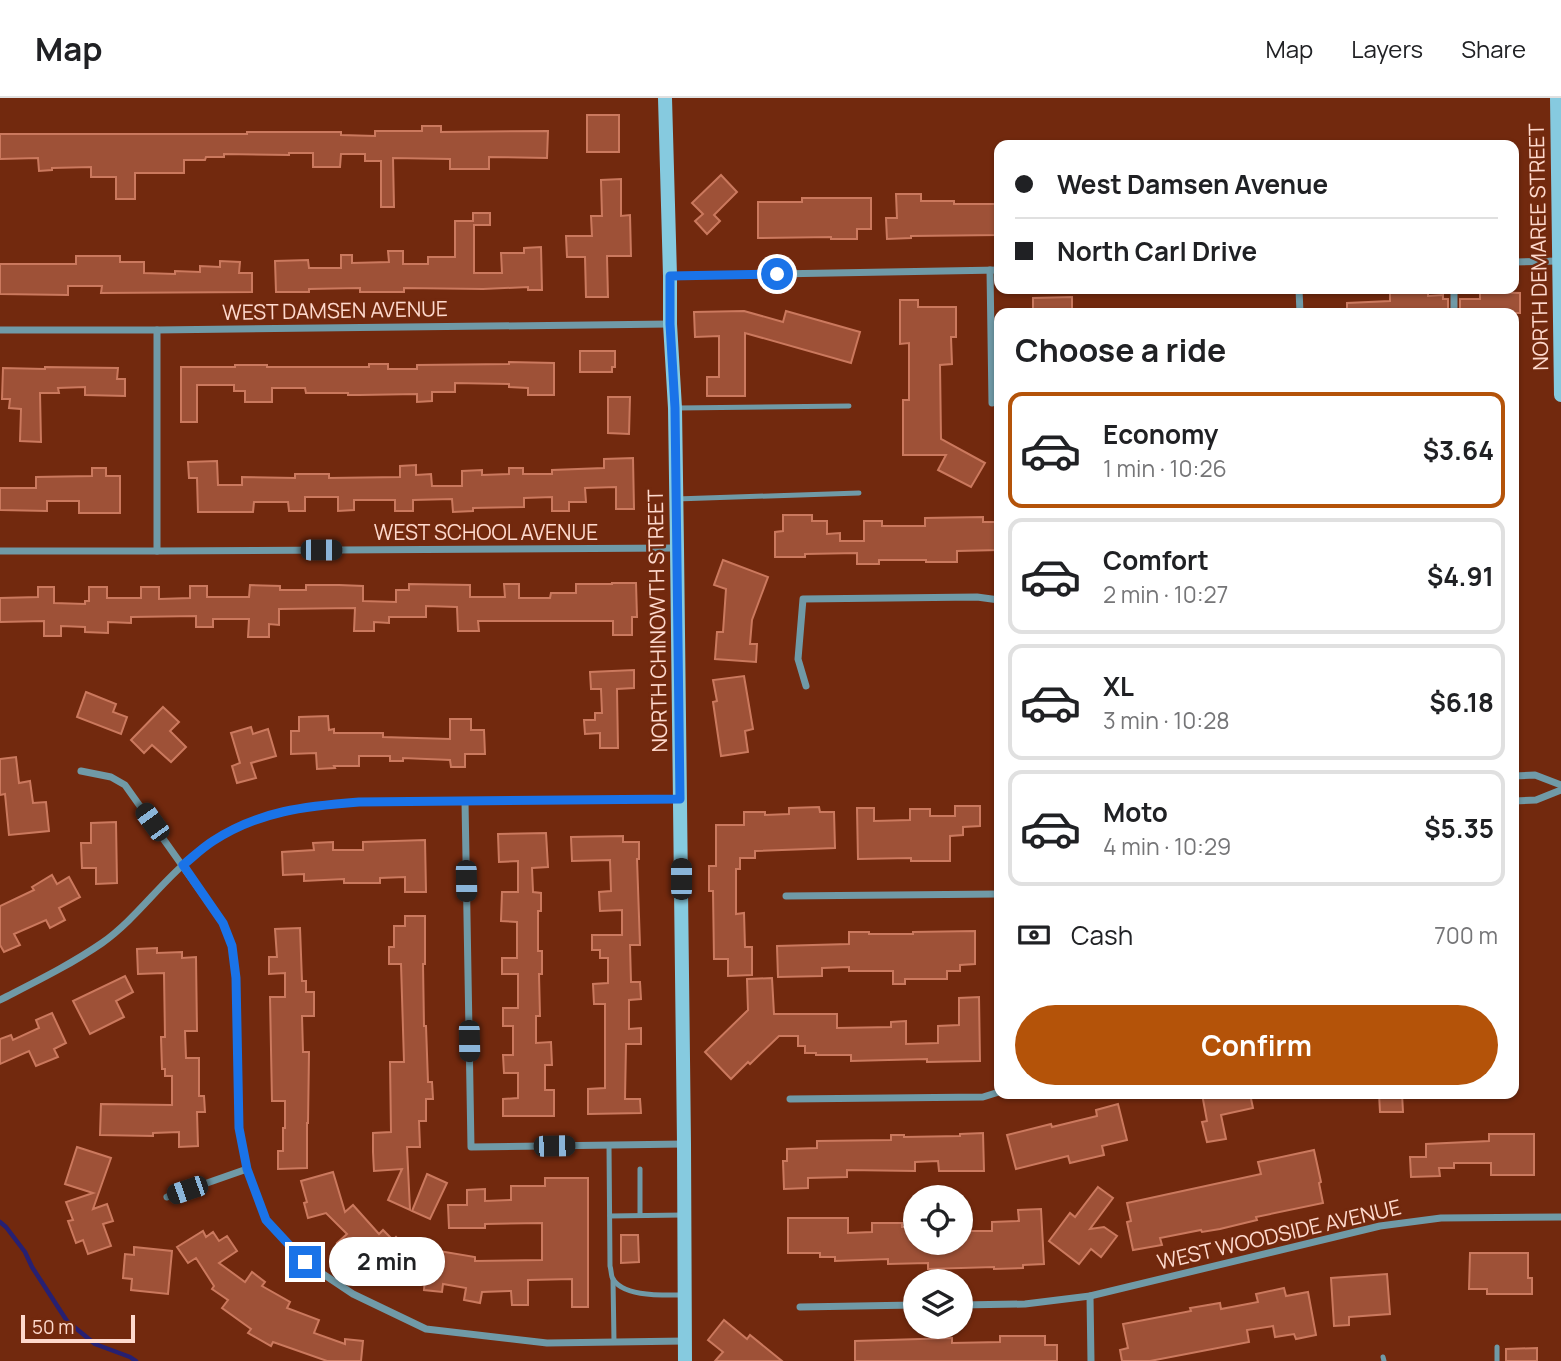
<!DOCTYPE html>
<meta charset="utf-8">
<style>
body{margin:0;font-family:Manrope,sans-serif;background:#f2f2f2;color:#202124;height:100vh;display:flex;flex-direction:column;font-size:26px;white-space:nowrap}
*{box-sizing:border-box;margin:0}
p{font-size:23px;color:#757577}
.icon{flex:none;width:38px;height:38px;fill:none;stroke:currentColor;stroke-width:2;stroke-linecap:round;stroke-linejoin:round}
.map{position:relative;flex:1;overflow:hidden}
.side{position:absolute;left:994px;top:210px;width:525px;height:791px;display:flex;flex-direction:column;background:#fff;border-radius:14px;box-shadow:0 2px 5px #0004}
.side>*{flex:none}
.top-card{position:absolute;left:994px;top:42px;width:525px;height:154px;border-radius:14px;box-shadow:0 2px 5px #0004;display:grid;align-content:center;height:154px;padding:0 21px;background:#fff}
.tools{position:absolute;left:903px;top:1087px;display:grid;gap:14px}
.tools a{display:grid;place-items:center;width:70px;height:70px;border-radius:50%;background:#fff;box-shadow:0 2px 5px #0004;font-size:35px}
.scale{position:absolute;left:21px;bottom:18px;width:114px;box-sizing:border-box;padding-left:7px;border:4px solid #fed9cd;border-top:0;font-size:19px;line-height:24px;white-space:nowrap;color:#fed9cd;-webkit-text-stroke:5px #72290e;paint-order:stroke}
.end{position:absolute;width:32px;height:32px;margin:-16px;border:9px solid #1a73e8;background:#fff;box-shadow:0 0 0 4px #fff}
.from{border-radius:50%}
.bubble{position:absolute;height:49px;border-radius:24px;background:#fff;box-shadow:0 2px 5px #0004;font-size:23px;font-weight:700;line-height:49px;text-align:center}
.car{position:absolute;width:21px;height:42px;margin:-21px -10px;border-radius:9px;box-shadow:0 0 5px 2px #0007;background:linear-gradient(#222 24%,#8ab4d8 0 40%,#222 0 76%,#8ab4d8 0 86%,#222 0)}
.top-card b{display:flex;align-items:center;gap:24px;height:66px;font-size:26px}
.top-card b+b{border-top:2px solid #e0e0e0}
.top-card i{width:18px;height:18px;background:#202124}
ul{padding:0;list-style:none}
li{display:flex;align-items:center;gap:21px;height:116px;margin:0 14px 10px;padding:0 7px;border:4px solid #e0e0e0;border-radius:14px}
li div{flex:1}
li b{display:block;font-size:26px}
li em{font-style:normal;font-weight:700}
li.selected{border-color:#b45309}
li>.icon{width:63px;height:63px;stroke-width:1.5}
h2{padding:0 21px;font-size:32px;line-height:84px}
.pay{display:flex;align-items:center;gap:18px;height:77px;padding:0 21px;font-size:26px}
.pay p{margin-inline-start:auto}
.primary-button{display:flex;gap:14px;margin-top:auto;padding:14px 21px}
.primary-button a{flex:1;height:80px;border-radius:42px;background:#b45309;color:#fff;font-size:28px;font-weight:700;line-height:80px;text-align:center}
header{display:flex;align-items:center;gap:42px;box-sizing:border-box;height:98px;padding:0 35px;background:#fff;border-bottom:2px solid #e0e0e0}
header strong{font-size:33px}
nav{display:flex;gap:38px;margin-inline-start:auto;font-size:24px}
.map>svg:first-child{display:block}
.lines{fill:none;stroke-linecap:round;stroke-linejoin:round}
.stream{stroke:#272072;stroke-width:4.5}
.building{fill:#9e5137;stroke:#cb795e;stroke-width:2}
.lane{stroke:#709aa7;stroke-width:5}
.street{stroke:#709aa7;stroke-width:7}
.secondary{stroke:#86cadf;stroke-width:14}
.route{stroke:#1a73e8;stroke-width:9}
.labels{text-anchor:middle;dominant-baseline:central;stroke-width:5;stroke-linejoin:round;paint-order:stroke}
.street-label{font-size:21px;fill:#fed9cd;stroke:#72290e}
</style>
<header>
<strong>Map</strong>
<nav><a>Map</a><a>Layers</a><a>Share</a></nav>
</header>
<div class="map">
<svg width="1561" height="1263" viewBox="0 0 1561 1263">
<rect width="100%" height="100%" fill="#72290e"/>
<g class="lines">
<path class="stream" d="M0 1124 6 1129 25 1154 32 1169 67 1223 95 1246 130 1259 136 1263"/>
</g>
<g class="building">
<rect x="587" y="17" width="32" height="37"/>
<path d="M422 28H441V34L548 33 547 60 489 59V71H450V61L393 60 394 109H381V63H365V56H341L340 69H313V55H289V57L224 56V59H206L205 62H184V75H135V101H116V79H91V69L52 70V72L39 73 38 60 0 61V36H247V34H341V37L375 38V33H422Z"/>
<path d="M721 77 737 94 714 117 720 123 707 136 695 123 703 116 692 105Z"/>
<path d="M621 81V118L630 117 631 158H607L608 199H586L585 159H567L566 138H592L591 118H602L601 82Z"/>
<path d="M896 96H921V103H954V106H999V137L911 138V140L887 141 886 120H897Z"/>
<path d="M802 100H871V131H857V141H831V139L758 140V104H802Z"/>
<path d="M473 115H490V127H474V175H502L501 155H524V150L541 149 542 192H528V189L483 191 404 190V194H360V190L309 191V194H276L275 163 308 162 309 170H341V157H352V165L389 164 388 153H403V166H428V159H455V123H473Z"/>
<path d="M76 158H120V164H144V175L175 176V173L200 174V168L220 169V163L240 164 239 175H252V194L101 195 102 188H68V197L0 196V166H76Z"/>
<path d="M1428 192V198L1443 197V201H1448V214L1347 215V205L1390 203V194Z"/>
<path d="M1480 194 1520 195V215H1464V214H1460V201H1480Z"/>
<path d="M1072 199V215H1033V200Z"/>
<path d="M900 202H918V209H956V239H951L952 266 940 267 941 341 985 365 971 389 938 372 946 357H903V302H909V245L900 246Z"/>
<path d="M744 213 783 224 786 213 860 234 851 265 745 235V298H707V279H719V238L695 239 694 214Z"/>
<path d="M580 253H615V269H612V274H580Z"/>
<path d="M509 264 554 265V297H528V290L509 289V286L455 285V294H432V303L417 304V296L359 297H348V295H306L305 290H272V304H245V293H234V287H197V324H181V269H235V267H267V269H369V266H388V271H417V267L509 266Z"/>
<path d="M45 269 118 270 117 281H125V298L85 297V289L58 290 59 295H40L41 344 20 343 21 311 9 310 10 301H2L3 270 45 271Z"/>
<path d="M608 299H630L629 336 608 335Z"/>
<path d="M633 360 634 411H616V389L585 390 586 404H569V413H552V399L524 400V409L473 410V413L453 414 452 401 413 402V413H395V402H354V412L338 413V399H305V413H289L288 404H254L253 414H198L197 380H189L188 364 217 363 218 387H242V379L295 380V376H329V380L400 379V368L416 367V377L431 376 432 388H462V373L482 372V377L509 376V370H523V376H552V372L604 370V361Z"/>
<path d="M92 370H106V378H120V415H79V403H47V413L0 412V390H36V379L92 378Z"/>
<path d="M783 417H812V423H827V436L840 435V443H864V423H882V428H925V420L983 419V424H999V452L957 453V464H926V462H879V466H857V455L805 456V459H775V434L783 433Z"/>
<path d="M723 462 768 479 752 522 750 546H757L756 564 715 561 717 534H723L726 491 714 487Z"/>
<path d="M612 485H636L637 519H632V537H613V523H478L479 533H458L457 509 426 508V519H389V525L374 524V533H354L355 510 279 511V527L269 526V539H248L249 521H213V529H196V518L131 519V525L108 524V535L85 534V529L61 528V538H44V523L0 524V500L38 499V489H54V505L85 506V503H89V489H107V500H141V489H159V501L190 500V488H207V499H249L250 487 280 488V492H306V487H339L363 488V503L396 504V492H409V486L470 487V499H505L504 486H519V500H550L551 495H576V486H612Z"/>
<path d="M634 572V590L617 591 618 650H600V635L585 636 584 622H595V615H602L601 591H591L590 574Z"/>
<path d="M744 578 753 631 745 633 748 654 721 658 713 604 717 603 713 582Z"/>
<path d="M86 594 116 606 113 614 127 619 121 636 77 619Z"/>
<path d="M163 609 179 624 170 633 186 649 171 664 152 647 144 655 131 642Z"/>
<path d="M328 618 329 632 334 631V635H383V639L450 641V621H471V632H484L485 656H465V669H451L450 662 403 660V663H390V658H359V668H334L335 670 317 671 316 655 291 656V633H299V619Z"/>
<path d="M251 629 253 636 268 631 276 658 251 665 256 680 237 685 232 668 240 665 231 635Z"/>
<path d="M16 659 19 685 30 683 33 705 46 704 49 733 9 737 5 696 0 697V661Z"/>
<path d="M955 708H980V728L963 729V737L950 738V763H911V760L858 761 857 710H874V723L910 722V711H930V718H955Z"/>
<path d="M819 709 820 714H834L835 750 755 753V760H740V771H736V816L744 815 745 849H752V877L728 878V861H714L713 793H709V768H716V727H744V714H765V717L789 716V710Z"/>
<path d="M116 724 117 785 96 786V770H82L81 745H91V725Z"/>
<path d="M546 735 548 769 532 770 533 794 541 795V813H538V853H542V876H539L540 918H536V945L551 944 552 967H545V992H554V1018H503V1001L518 1000V975H504L503 957H513V928H503V910H518V876H502V860H517V824L501 823 502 794H518V763L499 764 498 736Z"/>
<path d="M623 738V744H639V761H637L640 847H630L631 884H640L641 901 629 902V931L641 930V946H626L625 1001H640L641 1015 588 1016V991L605 990V906H594L593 886 608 885V860H600V852H592V837H622V812L600 813 599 794 611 793 610 762 572 763 571 739Z"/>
<path d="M425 742 426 794H405V779L380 780V785H344V781L304 783V776L283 777 282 754 314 752 313 745 333 744V752H363V744Z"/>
<path d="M52 777 57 786 69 779 80 799 59 810 65 822 50 830 46 822 14 836 20 847 4 854 0 847V808L34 792 32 789Z"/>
<path d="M405 818H425V866H423L424 928H426L428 984H432L433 1001H426V1023H419L420 1049H407L410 1112 388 1102 402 1071 374 1073 373 1054V1035L391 1034 390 964H404L401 866H389V849H394V828H405Z"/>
<path d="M300 830 302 883H306V894H314V918H302L303 954H309L308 1025H307V1070L278 1071V1053H283V1030H285V1003H272L270 899H285V875L269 876V859H277L275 831Z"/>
<path d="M975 833V866L960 867V873H947V881H905V886H893V873H849V869L822 870V878L778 879 777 848 849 846V834H869V836H913V834Z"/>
<path d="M157 850V855L182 854V860L196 859 197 933H185L186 960H199V998H204L205 1014H197L198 1048 179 1049V1034L153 1035V1038L100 1037 101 1006 172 1007V978H165V971H162L161 939H165L164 875 138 876 137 851Z"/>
<path d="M125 878 133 894 116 903 124 919 90 936 73 903Z"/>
<path d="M772 880 774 916H837V930L891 929V924L906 923V946L938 945V928L959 927V900L979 899 980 963 927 964V961L851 963V957H816V955H805V948H798V938H779L750 966 748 964 731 981 705 954 748 912 747 881Z"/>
<path d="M52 915 66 945 54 951 58 959 36 968 29 953 0 966V941L11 937 13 942 39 930 36 922Z"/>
<path d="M1202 996H1250L1253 1010 1221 1017 1226 1041 1207 1044 1202 1024 1207 1023Z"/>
<path d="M1379 996H1402L1403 1014H1380Z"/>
<path d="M1118 1006 1127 1042 1102 1048 1104 1057 1070 1065 1068 1058 1016 1071 1007 1037 1051 1026 1052 1029 1097 1018 1096 1012Z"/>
<path d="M983 1035 984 1073H939L938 1063 915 1064V1073L847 1072V1079L808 1080V1090L784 1091 783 1063H787V1051L817 1050V1043L891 1042V1037H904V1039L960 1038V1036Z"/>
<path d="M1489 1036H1534V1077H1491V1065H1454V1070H1439L1440 1078 1411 1079 1410 1059H1426V1046L1489 1043Z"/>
<path d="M77 1049 111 1060 93 1111 107 1106 113 1123 103 1126 111 1148 88 1156 83 1142 76 1145 68 1123 73 1122 66 1104 93 1095 65 1086Z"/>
<path d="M1314 1052 1321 1084 1319 1085 1323 1105 1256 1119 1257 1122 1220 1131 1202 1134 1201 1132 1160 1140 1162 1147 1133 1152 1127 1124 1131 1123 1127 1105 1261 1076 1258 1064Z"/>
<path d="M333 1074 345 1114 353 1107 379 1136 383 1132 393 1142 396 1139 409 1152 387 1173 376 1162 368 1169 353 1154 349 1158 337 1145 347 1136 326 1115 308 1120 304 1105 307 1104 301 1083Z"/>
<path d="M427 1076 447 1085 430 1121 412 1113Z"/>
<path d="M545 1080H588V1209H572V1181L528 1182V1207H512L511 1193 482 1194 480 1205 464 1202 466 1190 443 1186 442 1194 424 1192 425 1179 414 1178 417 1146 434 1148 433 1152 475 1159V1163L542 1162V1125L485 1126V1130H449L448 1107H467V1092L485 1091V1103L511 1102V1088H545Z"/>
<path d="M1098 1089 1113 1100 1090 1131 1104 1129 1117 1138 1101 1159 1091 1151 1079 1166 1049 1143 1070 1115 1075 1119Z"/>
<path d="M1041 1111 1044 1166 1023 1167V1170L994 1171V1169L928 1171V1165L888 1166V1161L835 1163V1159H820V1155H788V1120H848V1135L872 1134V1125H902V1129H915V1144H961V1133H992V1124L1019 1123 1018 1112Z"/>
<path d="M203 1133 206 1139 213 1134 219 1143 227 1138 237 1153 219 1165 245 1184 252 1174 265 1184 262 1188 290 1204 287 1210 319 1222 314 1235 345 1246V1241L363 1243 361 1263H327L273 1244 271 1248 248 1235 251 1231 222 1210 228 1202 212 1191 214 1188 196 1160 188 1165 177 1149Z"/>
<path d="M621 1137H638L639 1164 621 1165Z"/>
<path d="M134 1149 172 1153 168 1196 131 1192 132 1181 123 1180 125 1156 134 1157Z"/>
<path d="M1470 1155H1528V1180H1532V1196H1487V1191H1469Z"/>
<path d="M1387 1176 1390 1216 1349 1219V1227L1334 1228 1331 1180Z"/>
<path d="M1284 1190 1286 1198 1308 1194 1316 1237 1296 1241 1294 1236 1275 1239 1273 1228 1247 1232 1249 1244 1150 1263H1122L1120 1252 1128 1250 1123 1226 1191 1213 1190 1210 1220 1205 1221 1211 1258 1204 1256 1196Z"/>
<path d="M724 1222 747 1241 750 1237 782 1263H715L723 1254 708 1242Z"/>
<path d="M1000 1238H1045V1247H1057V1263H855V1243L952 1240V1245L1000 1244Z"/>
<path d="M1537 1250V1263H1506V1251Z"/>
</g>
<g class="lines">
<g class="lane">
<path d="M678 310 849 308"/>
<path d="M676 401 859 395"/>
<path d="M609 1047 610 1168C611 1171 611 1175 612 1179 621 1200 666 1197 685 1197"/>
<path d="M640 1071V1117"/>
<path d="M610 1118 683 1117"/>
<path d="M613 1181 614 1244"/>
<path d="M1497 1249V1263"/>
<path d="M1383 1259 1384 1263"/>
</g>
<g class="street">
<path d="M1514 164 1558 163"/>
<path d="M990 172 992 305"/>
<path d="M670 178 999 172"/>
<path d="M1299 191 1300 215"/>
<path d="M1454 191V215"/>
<path d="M0 232H157L670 226"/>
<path d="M157 232V453"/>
<path d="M0 453H157L677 450"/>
<path d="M806 588 798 561 803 501 977 499 999 502"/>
<path d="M81 673 111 679 125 687 223 825 232 848 236 880 239 1030 247 1071 266 1122 305 1164 353 1196 426 1231 547 1245 685 1243"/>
<path d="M1514 678 1535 677 1561 687"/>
<path d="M465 703 471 1049 684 1046"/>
<path d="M1514 703 1536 702 1561 692"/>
<path d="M786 798 999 796"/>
<path d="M0 902C35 884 70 867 102 845 133 823 155 792 183 767 236 717 290 709 359 704L680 701"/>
<path d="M790 1001 983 999 999 994"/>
<path d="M167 1099 247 1071"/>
<path d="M1090 1198 1091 1263"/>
<path d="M961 1207 1025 1206 1090 1198 1380 1128 1441 1120 1561 1119"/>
<path d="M800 1209 915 1207"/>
</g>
<g class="secondary">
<path d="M665 0 670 178V226L675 310 677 450 684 1046 685 1263"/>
<path d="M1557 0 1561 297"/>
</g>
</g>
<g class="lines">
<path class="route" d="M305 1164 266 1122 247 1071 239 1030 236 880 232 848 223 825 183 767C193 759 202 750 213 743 259 713 306 708 359 704L680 701 675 310 670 226V178L777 176"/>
</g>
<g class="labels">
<g class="street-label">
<text transform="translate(1538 149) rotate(-91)">NORTH DEMAREE STREET</text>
<text transform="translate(335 212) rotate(-1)">WEST DAMSEN AVENUE</text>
<text x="486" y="434">WEST SCHOOL AVENUE</text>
<text transform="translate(657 523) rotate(-91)">NORTH CHINOWTH STREET</text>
<text transform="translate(1279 1136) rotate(-13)">WEST WOODSIDE AVENUE</text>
</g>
</g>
</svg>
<div class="tools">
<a><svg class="icon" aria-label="locate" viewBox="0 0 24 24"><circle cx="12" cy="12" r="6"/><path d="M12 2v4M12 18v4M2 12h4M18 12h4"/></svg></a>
<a><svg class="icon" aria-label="layers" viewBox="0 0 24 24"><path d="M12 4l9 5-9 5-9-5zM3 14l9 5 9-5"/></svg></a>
</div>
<div class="scale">50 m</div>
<i class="end from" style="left:777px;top:176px"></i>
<i class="end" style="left:305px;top:1164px"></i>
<div class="bubble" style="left:329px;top:1139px;width:116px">2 min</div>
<i class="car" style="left:321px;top:452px;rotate:90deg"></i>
<i class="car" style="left:152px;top:724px;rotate:324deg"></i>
<i class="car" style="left:681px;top:781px;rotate:0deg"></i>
<i class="car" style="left:466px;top:783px;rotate:179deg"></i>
<i class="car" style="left:469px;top:943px;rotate:179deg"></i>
<i class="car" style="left:554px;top:1048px;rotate:89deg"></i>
<i class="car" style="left:187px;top:1092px;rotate:251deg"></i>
<div class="top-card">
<b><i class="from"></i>West Damsen Avenue</b>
<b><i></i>North Carl Drive</b>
</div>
<section class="side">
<h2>Choose a ride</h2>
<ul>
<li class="selected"><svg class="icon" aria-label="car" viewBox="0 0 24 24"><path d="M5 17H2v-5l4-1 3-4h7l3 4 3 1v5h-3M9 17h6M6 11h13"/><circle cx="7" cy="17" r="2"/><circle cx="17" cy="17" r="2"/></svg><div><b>Economy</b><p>1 min · 10:26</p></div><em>$3.64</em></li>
<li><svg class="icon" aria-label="car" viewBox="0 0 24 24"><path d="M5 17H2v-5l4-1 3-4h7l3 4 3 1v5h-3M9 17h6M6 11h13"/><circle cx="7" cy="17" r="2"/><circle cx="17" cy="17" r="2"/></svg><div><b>Comfort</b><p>2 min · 10:27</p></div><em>$4.91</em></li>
<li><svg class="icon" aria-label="car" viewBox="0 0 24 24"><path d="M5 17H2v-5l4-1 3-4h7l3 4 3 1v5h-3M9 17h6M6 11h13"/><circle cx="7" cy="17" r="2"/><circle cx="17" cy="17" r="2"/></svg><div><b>XL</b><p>3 min · 10:28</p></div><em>$6.18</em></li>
<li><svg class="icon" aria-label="car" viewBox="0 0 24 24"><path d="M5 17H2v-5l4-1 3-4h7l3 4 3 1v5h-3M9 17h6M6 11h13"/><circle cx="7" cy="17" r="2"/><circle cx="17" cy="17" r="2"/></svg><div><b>Moto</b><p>4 min · 10:29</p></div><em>$5.35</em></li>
</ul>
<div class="pay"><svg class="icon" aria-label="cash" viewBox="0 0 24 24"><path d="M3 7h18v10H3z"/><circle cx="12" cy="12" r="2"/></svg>Cash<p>700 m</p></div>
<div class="primary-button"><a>Confirm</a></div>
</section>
</div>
